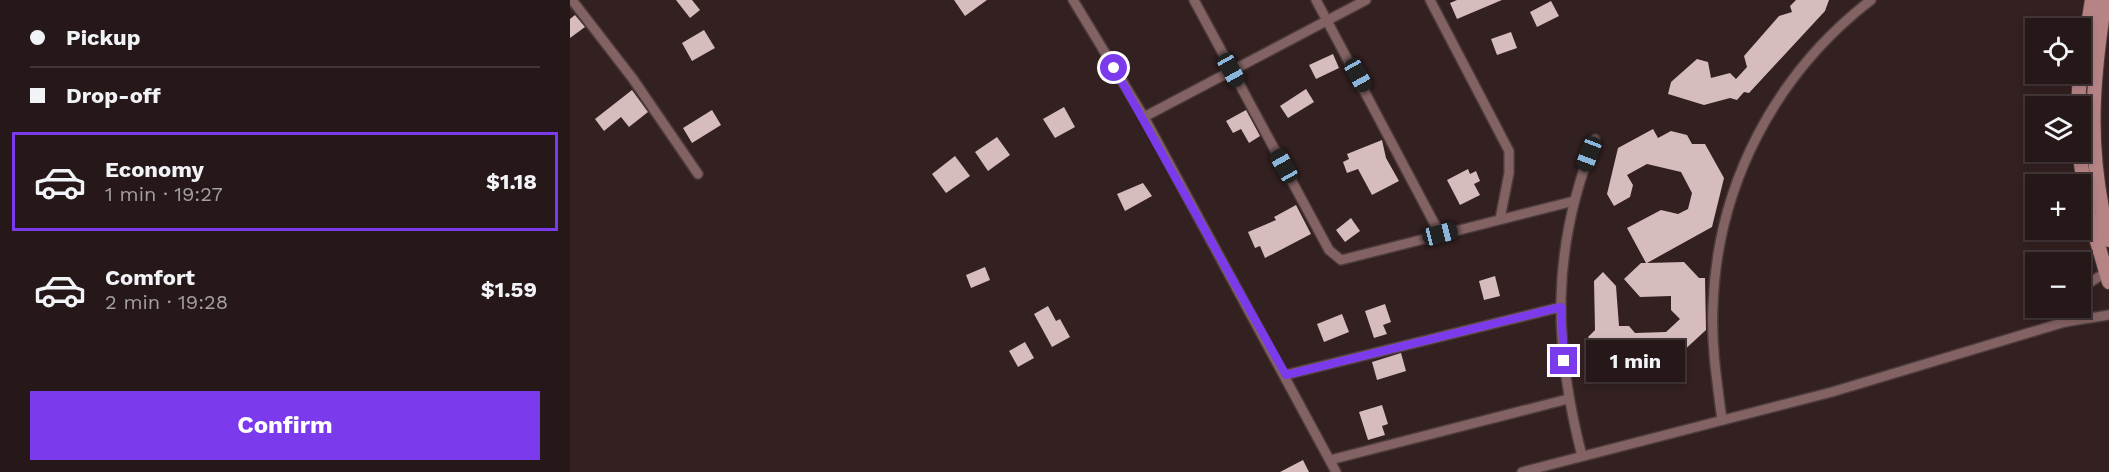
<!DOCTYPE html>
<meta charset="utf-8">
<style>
body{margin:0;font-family:"Work Sans",sans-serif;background:#2e2122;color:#f1f3f6;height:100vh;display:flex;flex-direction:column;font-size:22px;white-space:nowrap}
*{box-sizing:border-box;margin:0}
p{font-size:20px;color:#a4a0a2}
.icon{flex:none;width:33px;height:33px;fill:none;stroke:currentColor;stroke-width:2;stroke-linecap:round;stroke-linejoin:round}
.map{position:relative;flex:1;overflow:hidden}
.details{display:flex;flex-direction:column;background:#261819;width:570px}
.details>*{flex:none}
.hud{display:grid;align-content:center;height:132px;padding:0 30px;background:#261819}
.tools{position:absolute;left:1455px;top:18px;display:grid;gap:12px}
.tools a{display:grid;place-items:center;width:66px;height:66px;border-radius:0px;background:#261819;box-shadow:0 3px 9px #0003,0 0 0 2px #423738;font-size:30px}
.end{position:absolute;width:27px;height:27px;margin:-14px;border:8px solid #7c3aed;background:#fff;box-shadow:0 0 0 3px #fff}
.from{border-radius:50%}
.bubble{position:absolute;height:42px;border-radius:0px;background:#261819;box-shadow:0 3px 9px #0003,0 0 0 2px #423738;font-size:20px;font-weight:700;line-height:42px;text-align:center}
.car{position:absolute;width:18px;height:36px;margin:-18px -9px;border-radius:8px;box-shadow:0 0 4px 2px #0007;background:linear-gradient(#222 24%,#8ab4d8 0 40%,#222 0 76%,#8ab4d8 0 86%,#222 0)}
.hud b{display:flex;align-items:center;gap:21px;height:57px;font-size:22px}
.hud b+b{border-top:2px solid #423738}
.hud i{width:15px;height:15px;background:#f1f3f6}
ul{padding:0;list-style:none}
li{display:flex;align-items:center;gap:18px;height:99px;margin:0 12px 9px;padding:0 18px;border:3px solid transparent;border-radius:0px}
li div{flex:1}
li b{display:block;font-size:22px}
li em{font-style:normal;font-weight:700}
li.current{border-color:#7c3aed}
li>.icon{width:54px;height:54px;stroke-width:1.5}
.cta{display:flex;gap:12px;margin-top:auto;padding:12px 30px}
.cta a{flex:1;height:69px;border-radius:0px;background:#7c3aed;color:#fff;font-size:24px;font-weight:700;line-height:69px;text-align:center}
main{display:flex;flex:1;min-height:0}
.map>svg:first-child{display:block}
.building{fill:#d6bcbc}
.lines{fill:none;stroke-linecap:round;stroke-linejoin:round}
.street-casing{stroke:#4d3b3c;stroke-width:12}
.secondary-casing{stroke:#4d3b3c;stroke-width:16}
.street{stroke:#836263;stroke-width:9}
.secondary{stroke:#b78486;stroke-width:14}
.route{stroke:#7c3aed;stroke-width:8}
</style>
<main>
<section class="details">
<div class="hud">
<b><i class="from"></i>Pickup</b>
<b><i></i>Drop-off</b>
</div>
<ul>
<li class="current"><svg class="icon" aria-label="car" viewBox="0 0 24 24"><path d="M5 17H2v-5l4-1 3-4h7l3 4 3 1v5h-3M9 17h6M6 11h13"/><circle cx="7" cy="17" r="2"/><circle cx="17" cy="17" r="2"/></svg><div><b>Economy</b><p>1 min · 19:27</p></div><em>$1.18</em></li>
<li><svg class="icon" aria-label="car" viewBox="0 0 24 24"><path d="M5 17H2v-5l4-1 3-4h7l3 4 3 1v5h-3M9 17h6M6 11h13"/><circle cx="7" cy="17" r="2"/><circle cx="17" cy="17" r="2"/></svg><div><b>Comfort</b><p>2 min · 19:28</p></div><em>$1.59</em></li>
</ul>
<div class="cta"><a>Confirm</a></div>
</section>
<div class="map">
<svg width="1539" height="472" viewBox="0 0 1539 472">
<rect width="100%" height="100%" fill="#332021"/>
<g class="building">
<path d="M106 0H122L130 10 120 18Z"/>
<path d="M384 0H417L395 16Z"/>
<path d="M887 0H932L887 19 880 3Z"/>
<path d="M1226 0H1259L1255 11 1179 93 1174 92 1167 100 1160 98 1134 105 1098 94 1101 82 1127 59 1138 62 1141 78 1160 73 1166 79 1177 67 1174 56 1209 16 1222 12 1220 6Z"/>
<path d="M981 1 989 16 967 27 960 12Z"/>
<path d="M5 15 15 27 0 38V19Z"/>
<path d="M134 30 145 48 122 61 112 43Z"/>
<path d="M941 32 947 48 927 55 921 39Z"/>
<path d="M763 54 769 68 746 79 739 65Z"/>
<path d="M736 89 744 102 718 118 710 106Z"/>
<path d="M62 90 78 112 59 127 51 117 34 131 25 119Z"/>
<path d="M494 107 505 127 485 138 473 119Z"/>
<path d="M142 110 151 125 122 143 113 128Z"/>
<path d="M676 110 690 136 679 143 671 129 663 133 656 121Z"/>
<path d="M1083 129 1088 138 1101 131 1117 135 1122 144H1135L1154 178 1142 227 1077 263 1114 262 1129 278H1135L1136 330 1086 376 1083 374 1040 375 1039 361 1018 337 1025 330 1024 281 1033 272 1046 286 1049 326H1059L1065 333 1096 332 1110 319 1101 310V296L1070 297 1054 279 1071 263H1076L1057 228 1091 210 1108 214 1118 209 1122 193 1111 172 1077 164 1057 175 1063 185 1060 197 1044 206 1037 194 1048 148Z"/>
<path d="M427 137 440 155 418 171 405 152Z"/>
<path d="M812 140 816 158 829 181 802 195 788 169 777 173 773 162 779 159 777 154Z"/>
<path d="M385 156 400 176 376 193 362 174Z"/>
<path d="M898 169 900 174 906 171 910 181 904 184 910 195 890 205 877 180Z"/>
<path d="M573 183 582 196 555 211 547 194Z"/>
<path d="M726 205 741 234 695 258 690 246 685 248 678 232 706 220 704 217Z"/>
<path d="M781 218 790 231 775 242 766 230Z"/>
<path d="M415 267 420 280 401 288 396 275Z"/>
<path d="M925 276 930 296 914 300 909 281Z"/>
<path d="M815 304 821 322 813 325 817 334 804 338 795 311Z"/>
<path d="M478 306 486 321 490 319 500 337 482 347 464 314Z"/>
<path d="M772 314 779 332 754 342 747 324Z"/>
<path d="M455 342 464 358 448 367 439 351Z"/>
<path d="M831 353 836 371 807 380 802 362Z"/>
<path d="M812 405 818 424 812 426 815 435 798 440 789 412Z"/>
<path d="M733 460 739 472H710Z"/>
</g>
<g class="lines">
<defs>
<g id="street">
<path d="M2 0 63 79 128 174"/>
<path d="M503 0 574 117 766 472"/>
<path d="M624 0 759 250 771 260 1004 201"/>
<path d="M746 0 870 234"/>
<path d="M860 0 939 151V173L930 219"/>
<path d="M574 117 796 0"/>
<path d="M1510 296 1519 283 1535 273"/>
<path d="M1495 322 1504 308"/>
<path d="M715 375 991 307"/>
<path d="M1152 420C1147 382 1141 344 1143 306 1147 185 1205 74 1301 0"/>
<path d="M1012 456C983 343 981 249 1025 139"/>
<path d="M760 460 998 399"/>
<path d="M952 472 1262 392 1495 322 1539 315"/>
</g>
<g id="secondary">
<path d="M1535 0C1521 88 1517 153 1539 240"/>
<path d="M1510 73 1522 0"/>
<path d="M1508 106 1510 74"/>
<path d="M1509 152 1519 214 1539 282"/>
</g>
</defs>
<use href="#street" class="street-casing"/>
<use href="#secondary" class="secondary-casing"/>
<use href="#street" class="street"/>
<use href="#secondary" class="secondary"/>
</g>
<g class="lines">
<path class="route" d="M544 68 716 375 991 307 994 361"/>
</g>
</svg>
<div class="tools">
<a><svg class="icon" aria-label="locate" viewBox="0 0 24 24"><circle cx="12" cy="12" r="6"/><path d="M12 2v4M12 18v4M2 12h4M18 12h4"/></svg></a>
<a><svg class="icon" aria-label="layers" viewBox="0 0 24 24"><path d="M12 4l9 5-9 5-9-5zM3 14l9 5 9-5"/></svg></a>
<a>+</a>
<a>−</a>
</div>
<i class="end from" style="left:544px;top:68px"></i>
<i class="end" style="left:994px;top:361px"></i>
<div class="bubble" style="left:1016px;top:340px;width:99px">1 min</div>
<i class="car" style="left:661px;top:70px;rotate:151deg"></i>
<i class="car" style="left:788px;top:75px;rotate:151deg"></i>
<i class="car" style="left:1019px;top:154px;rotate:201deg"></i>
<i class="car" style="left:714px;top:166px;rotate:331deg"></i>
<i class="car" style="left:870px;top:234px;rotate:76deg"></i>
</div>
</main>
